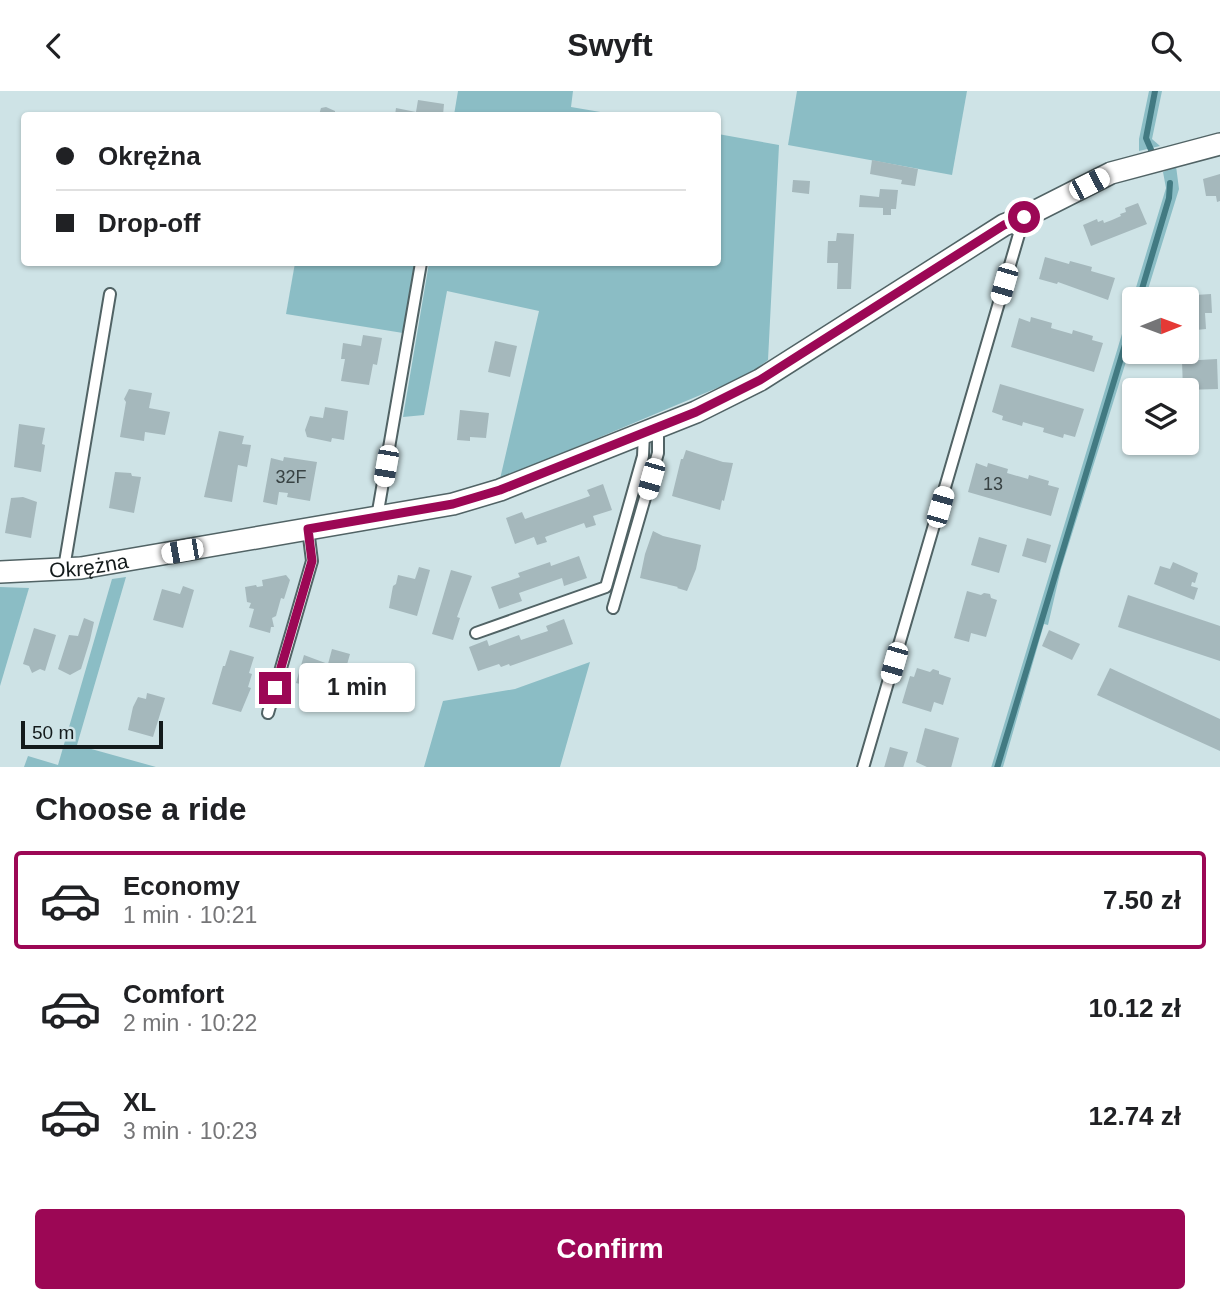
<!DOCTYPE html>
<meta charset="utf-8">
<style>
body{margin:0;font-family:Helvetica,sans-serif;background:#f2f2f2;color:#202124;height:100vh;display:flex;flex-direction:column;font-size:26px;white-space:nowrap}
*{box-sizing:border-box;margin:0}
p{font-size:23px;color:#757577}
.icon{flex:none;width:38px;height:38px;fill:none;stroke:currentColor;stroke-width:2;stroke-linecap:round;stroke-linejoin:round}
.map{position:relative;height:676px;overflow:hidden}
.details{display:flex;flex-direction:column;background:#fff;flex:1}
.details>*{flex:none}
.guide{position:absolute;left:21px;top:21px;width:700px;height:154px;border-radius:7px;box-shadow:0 2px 5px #0004;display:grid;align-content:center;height:154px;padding:0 35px;background:#fff}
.needle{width:46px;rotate:89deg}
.buttons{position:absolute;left:1122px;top:196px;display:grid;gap:14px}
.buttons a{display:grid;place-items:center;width:77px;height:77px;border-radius:7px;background:#fff;box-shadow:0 2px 5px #0004;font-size:35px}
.scale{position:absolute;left:21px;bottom:18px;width:142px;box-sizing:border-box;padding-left:7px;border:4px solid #131a1b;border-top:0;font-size:19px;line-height:24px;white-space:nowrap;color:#131a1b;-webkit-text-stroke:5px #cee3e6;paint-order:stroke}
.end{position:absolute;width:32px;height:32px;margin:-16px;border:9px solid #9c0755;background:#fff;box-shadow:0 0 0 4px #fff}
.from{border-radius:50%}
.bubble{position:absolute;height:49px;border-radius:7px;background:#fff;box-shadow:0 2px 5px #0004;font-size:23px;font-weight:600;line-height:49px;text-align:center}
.car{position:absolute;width:21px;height:42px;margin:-21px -10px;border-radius:9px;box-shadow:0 0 5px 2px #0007;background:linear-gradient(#fff 24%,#345 0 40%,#fff 0 76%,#345 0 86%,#fff 0)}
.guide b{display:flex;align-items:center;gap:24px;height:66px;font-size:26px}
.guide b+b{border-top:2px solid #e0e0e0}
.guide i{width:18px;height:18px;background:#202124}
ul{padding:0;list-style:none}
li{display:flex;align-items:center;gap:21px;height:98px;margin:0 14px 10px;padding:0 21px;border:4px solid transparent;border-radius:7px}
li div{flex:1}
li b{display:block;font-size:26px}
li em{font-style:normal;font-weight:600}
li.selected{border-color:#9c0755}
li>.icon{width:63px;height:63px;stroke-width:1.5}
h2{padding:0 35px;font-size:32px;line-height:84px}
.primary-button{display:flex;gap:14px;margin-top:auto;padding:14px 35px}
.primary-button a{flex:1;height:80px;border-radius:7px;background:#9c0755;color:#fff;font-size:28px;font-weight:600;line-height:80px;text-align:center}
header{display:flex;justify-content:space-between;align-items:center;height:91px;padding:0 35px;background:#fff;font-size:32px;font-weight:600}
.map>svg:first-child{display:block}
.green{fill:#8bbdc5}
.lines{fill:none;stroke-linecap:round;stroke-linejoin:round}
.stream{stroke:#427a82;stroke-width:6}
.building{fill:#a5b8bc}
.service-casing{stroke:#516365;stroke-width:14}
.minor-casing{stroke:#516365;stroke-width:24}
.service{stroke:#fff;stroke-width:10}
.minor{stroke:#fff;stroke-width:21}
.route{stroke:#9c0755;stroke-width:9}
.labels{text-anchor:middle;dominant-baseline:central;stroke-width:5;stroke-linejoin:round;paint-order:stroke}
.number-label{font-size:18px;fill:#384243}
.street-label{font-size:21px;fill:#131a1b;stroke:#cee3e6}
</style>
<header><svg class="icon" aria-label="back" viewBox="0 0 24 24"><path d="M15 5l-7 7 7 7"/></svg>Swyft<svg class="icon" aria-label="search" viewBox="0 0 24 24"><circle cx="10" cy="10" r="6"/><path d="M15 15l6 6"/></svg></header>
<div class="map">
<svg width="1220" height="677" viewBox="0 0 1220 677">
<rect width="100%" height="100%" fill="#cee3e6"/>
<g class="green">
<path d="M458 0H573L571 16 618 24H454Z"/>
<path d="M797 0H967L952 84 788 54Z"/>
<path d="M1149 0H1162L1152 48 1160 55 1139 60V48Z"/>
<path d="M718 43 779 54 768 269 748 284 500 388 539 220 447 200 424 324 403 326 429 172H718Z"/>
<path d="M1176 75 1179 98 1145 208H1134V245L1061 478 1048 534 1044 533 1003 676 991 677 1166 97 1163 81Z"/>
<path d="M295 172H400L414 174 403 242 286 223Z"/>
<path d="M126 486 77 654 156 676H24L28 665 58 674 112 488Z"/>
<path d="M0 496 29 497 0 595Z"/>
<path d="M590 571 560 676H424L443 610 515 598Z"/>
</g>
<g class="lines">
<g class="stream">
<path d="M1152 61 1146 47 1155 0"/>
<path d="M1139 208 1169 107 1170 92"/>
<path d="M997 677 1134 224"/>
</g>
</g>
<g class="building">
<path d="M418 9 444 13 443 24H395L396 17 416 21Z"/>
<path d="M326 16 335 20V24H319L321 17Z"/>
<path d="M872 69 918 78 915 95 901 93 902 89 870 83Z"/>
<path d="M1220 83V110L1217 111 1216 105H1206L1203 88Z"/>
<path d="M793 89 810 90 809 103 792 101Z"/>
<path d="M880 98 898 99 896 118H891V124H883V117L859 116 860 104 879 106Z"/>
<path d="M1138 112 1147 133 1091 155 1083 134 1097 128 1098 131 1103 129 1104 132 1112 129 1121 125 1120 123 1126 121 1125 117Z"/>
<path d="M837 142 854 143 851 198H837L838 172H827L828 150H836Z"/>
<path d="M1045 166 1069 173 1070 170 1092 176 1091 180 1115 187 1108 209 1058 191 1057 193 1039 188Z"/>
<path d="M1194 201 1195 204 1211 203 1212 222H1205L1206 238 1186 240V208H1177L1176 202Z"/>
<path d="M1031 226 1052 232 1051 237 1072 243 1073 239 1093 245 1092 249 1103 252 1094 281 1011 256 1019 227 1030 231Z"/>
<path d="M363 244 382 247 377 274 373 273 369 294 341 290 345 268H341L343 252 361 255Z"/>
<path d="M495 250 517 255 510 286 488 281Z"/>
<path d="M1217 268 1218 298 1183 299 1182 270Z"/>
<path d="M1000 293 1084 318 1075 346 1064 343 1063 347 1043 341 1044 337 1033 334 1023 331 1022 335 1002 329 1003 325 992 321Z"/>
<path d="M129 298 152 302 149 317 170 321 165 344 145 341 144 350 120 346 126 311 124 308Z"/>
<path d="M325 316 348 320 344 349 332 347 331 351 307 346 305 339 310 325 323 327Z"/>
<path d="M460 319 489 322 486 347 470 346V350L457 349Z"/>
<path d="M19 333 45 337 42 353 45 354 41 381 14 376Z"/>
<path d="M219 340 244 345 242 353 251 354 247 376 238 374 232 411 204 406Z"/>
<path d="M686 359 723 371 733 372 724 410 722 409 720 419 672 405 681 368H683Z"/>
<path d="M284 366 317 371 310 410 287 406 288 402 279 401 277 414 263 411 271 367 283 370Z"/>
<path d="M976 372 987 376 988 372 1008 378 1007 382 1028 388 1029 384 1049 390 1048 394 1059 397 1051 425 968 401Z"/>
<path d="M115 381 131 382 132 385 141 386 134 422 109 417Z"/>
<path d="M603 393 612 419 593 425 596 434 586 437 584 432 545 446 547 451 537 454 534 446 515 453 506 427 522 421 525 428 590 405 587 399Z"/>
<path d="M23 406 37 411 31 447 5 442 11 407Z"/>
<path d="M653 440 663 445 701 454 696 478 687 500 677 497 678 496 640 487 645 463Z"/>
<path d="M979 446 1007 454 999 482 971 474Z"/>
<path d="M1027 447 1051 454 1046 472 1022 465Z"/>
<path d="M579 465 587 487 564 495 562 487 519 502 522 510 499 518 491 496 520 486 518 482 550 471 551 475Z"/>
<path d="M1173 471 1198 482 1195 492 1192 491 1191 495 1198 497 1194 509 1154 493 1160 475 1170 478Z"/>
<path d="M419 476 430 479 417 525 389 517 393 495 396 493 398 484 415 488Z"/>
<path d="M451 479 472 485 457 526 460 527 453 549 432 543Z"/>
<path d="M286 484 290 489 284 508 281 507 276 525 272 527 274 536H271L270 542 249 536 254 518 249 517 251 512 247 511 245 496 256 494 257 496 263 495 262 489Z"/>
<path d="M183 495 194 499 183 537 153 529 162 498 180 503Z"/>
<path d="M967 500 981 504 984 502 990 503 991 507 997 509 986 546 971 542 969 551 954 547Z"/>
<path d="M1128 504 1220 535V570L1118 536Z"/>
<path d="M84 527 94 531 90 549 81 578 70 584 58 578 69 544 78 545Z"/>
<path d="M564 528 573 553 510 575 509 573 501 576 499 573 478 580 469 556 487 549 489 555 519 544 521 549 548 540 546 535Z"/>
<path d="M34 537 56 544 45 580 40 578 32 582 29 575 23 573Z"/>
<path d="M1049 539 1080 553 1072 569 1042 555Z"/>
<path d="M332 558 350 563 337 609 311 601 312 596 296 592 304 564 328 573Z"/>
<path d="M230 559 254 566 249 582 252 583 248 596 251 597 241 621 212 613 223 575H225Z"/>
<path d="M917 577 930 581 933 578 939 580V583L951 587 943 614 934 611 931 621 902 612 910 585 914 586Z"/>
<path d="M1110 577 1220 628V660L1097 604Z"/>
<path d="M147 602 165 607 153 646 128 639 133 616 138 606 146 608Z"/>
<path d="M925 637 959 647 951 677H929L916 671Z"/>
<path d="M890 656 908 661 903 677H884Z"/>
</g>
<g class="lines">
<defs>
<g id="service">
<path d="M377 426 421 172"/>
<path d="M64 477 110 203"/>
<path d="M613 517 658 362V337"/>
<path d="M476 542 606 496 643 365 644 342"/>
<path d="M268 622 312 470 308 438"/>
<path d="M863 677 1024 126"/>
</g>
<g id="minor">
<path id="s1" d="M0 481 81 477 453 413 500 399 696 321 760 289 1004 134 1024 126 1111 82 1220 53"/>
</g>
</defs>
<use href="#service" class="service-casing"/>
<use href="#minor" class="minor-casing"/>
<use href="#service" class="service"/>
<use href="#minor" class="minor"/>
</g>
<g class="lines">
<path class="route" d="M275 597 312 470 308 438 453 413 500 399 696 321 760 289 1004 134 1024 126"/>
</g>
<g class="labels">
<g class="number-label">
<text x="291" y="386">32F</text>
<text x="993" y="393">13</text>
</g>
<g class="street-label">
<text stroke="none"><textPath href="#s1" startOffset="89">Okrężna</textPath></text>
</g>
</g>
</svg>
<div class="buttons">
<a><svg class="needle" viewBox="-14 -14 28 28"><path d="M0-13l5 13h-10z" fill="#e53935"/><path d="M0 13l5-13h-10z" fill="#757577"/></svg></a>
<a><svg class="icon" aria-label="layers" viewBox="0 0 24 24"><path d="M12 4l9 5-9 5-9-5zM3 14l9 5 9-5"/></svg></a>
</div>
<div class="scale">50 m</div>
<i class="end from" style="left:1024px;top:126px"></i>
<i class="end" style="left:275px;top:597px"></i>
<div class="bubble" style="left:299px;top:572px;width:116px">1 min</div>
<i class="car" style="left:1089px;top:93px;rotate:63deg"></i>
<i class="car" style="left:1004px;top:193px;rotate:196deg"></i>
<i class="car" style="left:386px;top:375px;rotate:190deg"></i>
<i class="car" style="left:651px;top:388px;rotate:196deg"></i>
<i class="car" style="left:940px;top:416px;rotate:16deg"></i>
<i class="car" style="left:182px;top:460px;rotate:260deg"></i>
<i class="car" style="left:894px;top:572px;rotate:196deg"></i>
<div class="guide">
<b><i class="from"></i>Okrężna</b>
<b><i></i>Drop-off</b>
</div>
</div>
<section class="details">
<h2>Choose a ride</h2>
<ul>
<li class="selected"><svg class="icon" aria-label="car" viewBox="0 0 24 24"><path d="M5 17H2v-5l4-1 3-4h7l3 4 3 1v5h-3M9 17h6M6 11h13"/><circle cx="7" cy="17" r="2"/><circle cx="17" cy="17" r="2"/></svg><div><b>Economy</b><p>1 min · 10:21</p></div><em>7.50 zł</em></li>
<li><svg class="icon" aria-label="car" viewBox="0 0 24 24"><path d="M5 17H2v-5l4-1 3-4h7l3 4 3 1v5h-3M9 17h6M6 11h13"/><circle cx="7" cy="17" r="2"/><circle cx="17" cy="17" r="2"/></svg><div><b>Comfort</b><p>2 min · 10:22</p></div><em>10.12 zł</em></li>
<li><svg class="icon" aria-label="car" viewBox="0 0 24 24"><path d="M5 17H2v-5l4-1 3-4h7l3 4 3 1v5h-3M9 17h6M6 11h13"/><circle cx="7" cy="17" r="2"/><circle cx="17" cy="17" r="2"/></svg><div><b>XL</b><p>3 min · 10:23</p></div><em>12.74 zł</em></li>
</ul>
<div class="primary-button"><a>Confirm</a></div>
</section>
